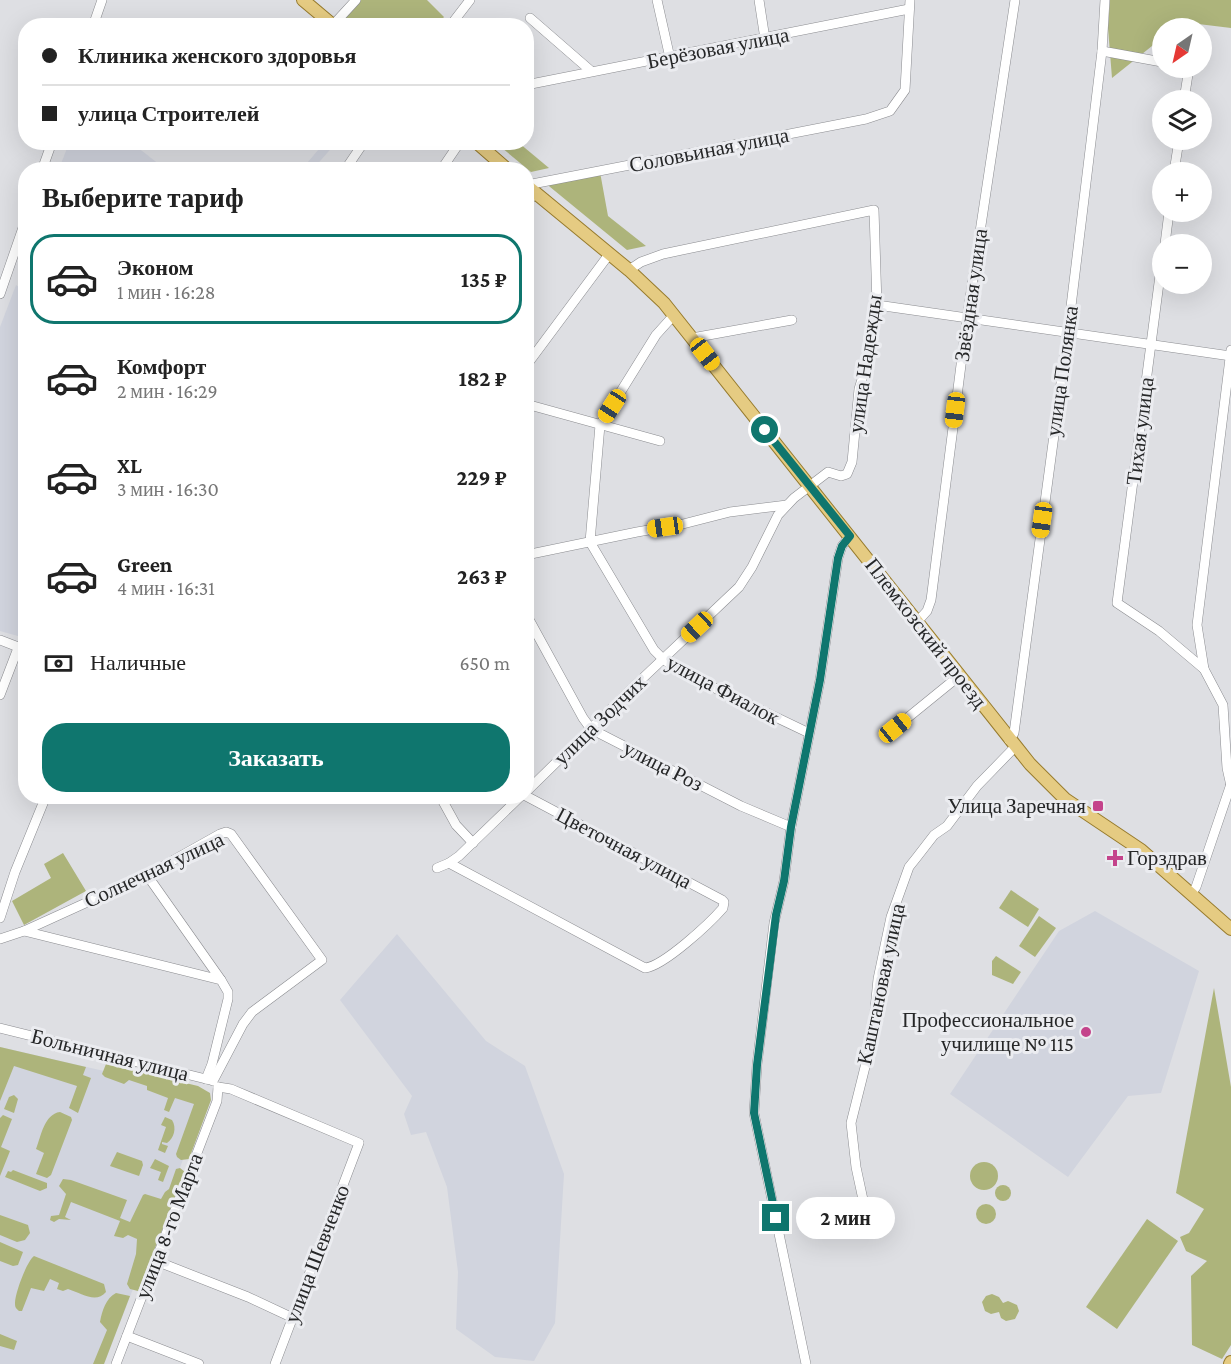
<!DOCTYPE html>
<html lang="ru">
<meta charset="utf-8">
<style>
body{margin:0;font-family:"Crimson Pro",serif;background:#f2f2f2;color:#222;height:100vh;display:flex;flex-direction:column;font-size:22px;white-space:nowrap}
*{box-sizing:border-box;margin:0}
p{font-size:20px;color:#767676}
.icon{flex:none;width:33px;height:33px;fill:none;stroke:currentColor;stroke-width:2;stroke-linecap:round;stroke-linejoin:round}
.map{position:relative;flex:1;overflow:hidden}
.details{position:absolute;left:18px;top:162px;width:516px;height:642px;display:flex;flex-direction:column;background:#fff;border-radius:24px;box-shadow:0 6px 24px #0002}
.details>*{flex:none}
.hud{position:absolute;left:18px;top:18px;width:516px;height:132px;border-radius:24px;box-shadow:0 6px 24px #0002;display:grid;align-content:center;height:132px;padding:0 24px;background:#fff}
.needle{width:39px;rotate:214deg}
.buttons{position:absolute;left:1152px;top:18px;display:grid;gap:12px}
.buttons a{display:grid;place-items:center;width:60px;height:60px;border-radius:50%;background:#fff;box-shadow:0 6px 24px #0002;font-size:30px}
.end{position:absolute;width:27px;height:27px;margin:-14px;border:8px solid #0f766e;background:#fff;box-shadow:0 0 0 3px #fff}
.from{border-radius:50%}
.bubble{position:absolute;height:42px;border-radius:21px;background:#fff;box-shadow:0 6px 24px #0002;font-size:20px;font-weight:700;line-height:42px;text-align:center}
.car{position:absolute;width:18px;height:36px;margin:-18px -9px;border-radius:8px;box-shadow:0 0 4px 2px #0007;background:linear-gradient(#f5c518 24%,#345 0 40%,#f5c518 0 76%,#345 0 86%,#f5c518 0)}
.hud b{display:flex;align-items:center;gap:21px;height:57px;font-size:22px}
.hud b+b{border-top:2px solid #e0e0e0}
.hud i{width:15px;height:15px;background:#222}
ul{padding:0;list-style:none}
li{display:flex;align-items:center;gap:18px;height:90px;margin:0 12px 9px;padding:0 12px;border:3px solid transparent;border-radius:24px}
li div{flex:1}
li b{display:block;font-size:22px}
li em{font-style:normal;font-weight:700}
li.selected{border-color:#0f766e}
li>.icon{width:54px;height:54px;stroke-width:1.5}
h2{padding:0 24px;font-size:27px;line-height:72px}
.pay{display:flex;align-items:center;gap:15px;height:66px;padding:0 24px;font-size:22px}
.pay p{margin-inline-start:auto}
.action{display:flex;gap:12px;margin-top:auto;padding:12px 24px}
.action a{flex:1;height:69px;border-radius:24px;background:#0f766e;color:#fff;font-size:24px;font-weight:700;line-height:69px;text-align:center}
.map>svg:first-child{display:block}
.built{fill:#d1d4de}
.green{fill:#adb47b}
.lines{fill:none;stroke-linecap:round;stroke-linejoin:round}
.minor-casing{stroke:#8b8c90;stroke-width:10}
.major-casing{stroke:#977b2d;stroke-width:14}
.minor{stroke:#fff;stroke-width:9}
.major{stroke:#e5cb82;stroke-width:12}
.route{stroke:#0f766e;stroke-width:8}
.poi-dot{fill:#c4438b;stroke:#ebecf0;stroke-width:2}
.labels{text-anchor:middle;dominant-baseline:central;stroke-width:6;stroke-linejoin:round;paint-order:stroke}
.street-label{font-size:21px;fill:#262728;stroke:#ebecf0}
.poi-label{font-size:21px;fill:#262728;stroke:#ebecf0;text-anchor:end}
</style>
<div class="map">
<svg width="1231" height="1364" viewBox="0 0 1231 1364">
<rect width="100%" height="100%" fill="#dedfe3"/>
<g class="built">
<path d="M69 143H132L165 169H59Z"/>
<path d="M324 143H336L313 169H302Z"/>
<path d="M16 285 26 292 25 638 0 631V327Z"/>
<path d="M1095 911 1199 971 1161 1093 1128 1096 1068 1177 950 1094 1059 931Z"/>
<path d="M397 934 486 1041 525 1066 564 1174 555 1323 534 1361 495 1357 456 1329 458 1272 447 1187 426 1132 411 1135 404 1114 412 1096 340 1000Z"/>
<path d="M0 1047 208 1095 104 1364H0Z"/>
</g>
<g class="green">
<path d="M358 0H427L444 17 437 25 354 26 343 17Z"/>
<path d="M1110 0H1231V28L1182 22 1174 28H1162V38L1112 78 1108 28Z"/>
<path d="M496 143H519L549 168 531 172Z"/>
<path d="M600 172 608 216 646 246 627 250 544 182Z"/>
<path d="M63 853 86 891 24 925 12 901 51 878 44 864Z"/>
<path d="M1011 890 1039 909 1028 927 999 908Z"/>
<path d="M1039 916 1056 928 1035 957 1019 946Z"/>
<path d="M996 956 1021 972 1013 984 992 975V961Z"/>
<path d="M1214 988 1231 1087V1345L1222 1359 1192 1345 1191 1276 1207 1261 1186 1251 1180 1237 1189 1233 1204 1209 1176 1193Z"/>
<path d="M0 1047 86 1067 83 1075 91 1078 78 1113 69 1108 77 1086 14 1066 0 1101Z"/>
<path d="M106 1064 198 1086 210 1093 211 1100 189 1159 181 1160 177 1157 176 1154 194 1104 175 1098 169 1112 164 1110 168 1098 147 1090V1086L129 1080 124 1084 105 1077 102 1074Z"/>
<path d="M14 1095 18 1099 14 1113 4 1109 9 1097Z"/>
<path d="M60 1112 71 1117 72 1120 51 1175 47 1178 36 1174 44 1153 36 1149C41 1137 44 1114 60 1112Z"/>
<path d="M3 1115 12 1119 1 1147 10 1151 0 1176V1118Z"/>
<path d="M165 1117 172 1120C177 1128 174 1138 167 1143L162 1142V1144L168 1146 165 1153 158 1150 166 1127 161 1125Z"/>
<path d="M117 1152 142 1161 143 1165 139 1176 110 1166Z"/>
<path d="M155 1159 169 1166 163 1182 158 1180 161 1172 150 1168Z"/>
<circle cx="984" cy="1176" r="14"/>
<path d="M180 1168 185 1172 138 1291 130 1289 127 1284 136 1254 137 1239 128 1235 123 1238 114 1236 120 1221 71 1202 65 1217 71 1220 59 1219 54 1222 50 1220 51 1216 59 1215 66 1194 59 1186 63 1179 71 1180 127 1200 120 1218 130 1222 143 1195 145 1194 161 1199 165 1192 169 1189 176 1169Z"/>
<path d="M13 1170 47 1183V1188L40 1191 5 1177 8 1171 11 1172Z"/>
<circle cx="1003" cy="1193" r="8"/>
<circle cx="986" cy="1214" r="10"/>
<path d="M0 1215 28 1225 30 1233 25 1240 17 1242 0 1235Z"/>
<path d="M1147 1219 1178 1241 1117 1329 1086 1307Z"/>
<path d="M0 1242 23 1252 18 1265 13 1266 0 1261Z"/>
<path d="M34 1256 104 1284 106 1292C96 1304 81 1293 68 1289L63 1291 57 1289 59 1283 50 1279 44 1291 31 1288 22 1311H19C16 1308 15 1308 15 1303 15 1293 27 1261 34 1256Z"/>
<path d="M116 1293 130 1296 104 1364H93L107 1330 100 1322C102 1311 106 1298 116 1293Z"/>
<path d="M992 1294 999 1297 1003 1303 1008 1301 1017 1305 1019 1311 1015 1319 1006 1321 1001 1318 999 1312 991 1314 985 1311 982 1302 986 1296Z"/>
<path d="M0 1334 17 1341 14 1350 0 1346Z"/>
</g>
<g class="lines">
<defs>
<g id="minor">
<path d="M657 0 670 58"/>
<path d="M759 0 765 39"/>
<path d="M530 18 591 71"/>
<path d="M333 25 356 0"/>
<path d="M93 26 102 0"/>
<path d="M450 26 470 0"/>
<path d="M1102 51 1162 62"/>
<path d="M526 85 909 9"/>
<path d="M1184 100 1189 68"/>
<path d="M42 170 52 142"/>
<path d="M345 170 364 142"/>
<path d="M441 170 460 142"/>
<path d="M1174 172 1179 140"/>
<path d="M527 185 866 119 890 111 905 90 910 0"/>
<path d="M526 205 535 192"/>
<path d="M1165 244 1169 212"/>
<path d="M1162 260 1117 603 1159 631 1204 669 1223 705 1227 768 1231 786"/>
<path d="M0 294 26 219"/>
<path d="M877 305 1231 356"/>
<path d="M674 315 656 335 600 425 590 542 654 650 663 659 681 672 809 733"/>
<path d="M692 338 792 320"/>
<path d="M526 366 610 253"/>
<path d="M526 404 660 441"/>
<path d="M526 555 637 532 683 524 730 512 787 505"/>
<path d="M526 614 583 718 591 729 741 806 791 827"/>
<path d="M917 622 927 611 931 600 967 318 1015 0"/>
<path d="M0 640 26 650"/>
<path d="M1204 669 1197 625 1231 350"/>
<path d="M0 695 18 648"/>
<path d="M895 728 959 676"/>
<path d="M1009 740 1014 733 1068 331 1102 51 1105 0"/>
<path d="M526 792 626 694 739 587 752 567 778 515 794 498 828 472 841 476 847 474 852 462 859 389 870 353 877 305 874 210 663 254 641 262 629 270"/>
<path d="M440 796 456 825 473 843"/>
<path d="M449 863 645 968C664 966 710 923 723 908L724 902 722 900 526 796"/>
<path d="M437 868 449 863 459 856 521 796"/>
<path d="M147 875 221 980"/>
<path d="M1191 894 1196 887 1231 784"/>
<path d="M0 918 15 872 46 796"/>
<path d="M24 931 221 980 228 992V999L212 1064 206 1079"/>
<path d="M0 939 24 931 147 875 220 834 226 832 231 834 322 960 252 1012 243 1024 213 1081"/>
<path d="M0 1028 210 1080"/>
<path d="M218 1087 231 1089 359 1143 275 1364"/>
<path d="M868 1223 856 1167 851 1123 872 1039 878 979 891 917 909 867 917 857 934 835 947 826 977 786 1015 747"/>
<path d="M156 1261 248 1297 293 1318"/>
<path d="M127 1336 199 1364"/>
<path d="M116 1364 217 1101 218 1087"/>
<path d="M806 1364 754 1113 757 1065 774 923 784 881 791 827 820 680 838 558 842 546 850 536"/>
</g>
<g id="major">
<path d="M303 0 334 26"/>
<path d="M476 142 508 170"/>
<path d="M526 185 629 270 664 303 1030 764 1065 799 1141 850 1231 929"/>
<path d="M1230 1364 1231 1362"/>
</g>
</defs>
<use href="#minor" class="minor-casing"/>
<use href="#major" class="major-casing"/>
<use href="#minor" class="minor"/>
<use href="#major" class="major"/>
</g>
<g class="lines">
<path class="route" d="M765 430 850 536 842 546 838 558 820 680 791 827 784 881 776 915 757 1065 754 1113 776 1218"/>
</g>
<g class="poi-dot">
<rect x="1092" y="800" width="12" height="12" rx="3"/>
<path d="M1112 849h6v6h6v6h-6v6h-6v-6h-6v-6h6z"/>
<circle cx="1086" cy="1032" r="6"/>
</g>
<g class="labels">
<g class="street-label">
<text transform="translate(718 48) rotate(-11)">Берёзовая улица</text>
<text transform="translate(709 150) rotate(-11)">Соловьиная улица</text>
<text transform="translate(971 295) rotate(-82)">Звёздная улица</text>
<text transform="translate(865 364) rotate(-82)">улица Надежды</text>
<text transform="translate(1062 371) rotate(-82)">улица Полянка</text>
<text transform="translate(1140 431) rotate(-83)">Тихая улица</text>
<text transform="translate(926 633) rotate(52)">Племхозский проезд</text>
<text transform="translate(723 690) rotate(28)">улица Фиалок</text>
<text transform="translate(600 720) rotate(-44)">улица Зодчих</text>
<text transform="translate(663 766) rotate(27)">улица Роз</text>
<text transform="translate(624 848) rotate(28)">Цветочная улица</text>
<text transform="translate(154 870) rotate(-25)">Солнечная улица</text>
<text transform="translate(881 984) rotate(-78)">Каштановая улица</text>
<text transform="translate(110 1055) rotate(14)">Больничная улица</text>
<text transform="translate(169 1226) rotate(-69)">улица 8-го Марта</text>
<text transform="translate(317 1254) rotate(-69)">улица Шевченко</text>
</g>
<g class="poi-label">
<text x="1086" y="806">Улица Заречная</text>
<text x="1127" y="858" text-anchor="start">Горздрав</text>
<text x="1074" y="1020">Профессиональное<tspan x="1074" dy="24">училище № 115</tspan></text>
</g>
</g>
</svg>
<div class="buttons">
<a><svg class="needle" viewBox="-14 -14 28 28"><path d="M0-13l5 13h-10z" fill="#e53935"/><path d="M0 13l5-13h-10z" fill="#767676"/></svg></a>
<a><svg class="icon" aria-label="layers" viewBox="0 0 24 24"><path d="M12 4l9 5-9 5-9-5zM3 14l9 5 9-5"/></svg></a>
<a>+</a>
<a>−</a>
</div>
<i class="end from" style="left:765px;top:430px"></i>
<i class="end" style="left:776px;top:1218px"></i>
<div class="bubble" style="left:796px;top:1197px;width:99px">2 мин</div>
<i class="car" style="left:705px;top:354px;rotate:142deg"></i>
<i class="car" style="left:612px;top:406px;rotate:213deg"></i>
<i class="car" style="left:955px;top:410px;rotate:187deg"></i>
<i class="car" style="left:1042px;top:520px;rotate:188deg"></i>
<i class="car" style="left:665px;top:527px;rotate:262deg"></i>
<i class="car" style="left:697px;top:627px;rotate:227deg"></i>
<i class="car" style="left:895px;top:728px;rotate:51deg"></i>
<div class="hud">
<b><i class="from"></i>Клиника женского здоровья</b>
<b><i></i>улица Строителей</b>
</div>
<section class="details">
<h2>Выберите тариф</h2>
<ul>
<li class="selected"><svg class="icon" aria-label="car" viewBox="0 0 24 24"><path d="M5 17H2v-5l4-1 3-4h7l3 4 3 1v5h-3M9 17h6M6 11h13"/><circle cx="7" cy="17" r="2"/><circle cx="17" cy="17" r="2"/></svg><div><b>Эконом</b><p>1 мин · 16:28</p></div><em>135 ₽</em></li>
<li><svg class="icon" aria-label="car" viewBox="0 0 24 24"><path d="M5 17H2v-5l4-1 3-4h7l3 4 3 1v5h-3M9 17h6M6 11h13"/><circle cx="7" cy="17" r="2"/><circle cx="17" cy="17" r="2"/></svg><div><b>Комфорт</b><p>2 мин · 16:29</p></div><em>182 ₽</em></li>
<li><svg class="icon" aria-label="car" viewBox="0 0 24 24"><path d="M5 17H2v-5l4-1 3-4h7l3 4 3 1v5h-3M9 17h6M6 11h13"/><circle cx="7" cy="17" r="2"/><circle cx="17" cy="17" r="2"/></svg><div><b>XL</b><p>3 мин · 16:30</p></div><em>229 ₽</em></li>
<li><svg class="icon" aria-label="car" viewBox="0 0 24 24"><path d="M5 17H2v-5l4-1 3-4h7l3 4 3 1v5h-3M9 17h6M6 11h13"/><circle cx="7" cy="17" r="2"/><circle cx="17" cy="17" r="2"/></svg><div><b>Green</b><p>4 мин · 16:31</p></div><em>263 ₽</em></li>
</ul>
<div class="pay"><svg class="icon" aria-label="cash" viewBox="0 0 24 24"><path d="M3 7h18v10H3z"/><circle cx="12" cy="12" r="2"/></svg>Наличные<p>650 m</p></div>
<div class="action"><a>Заказать</a></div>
</section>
</div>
